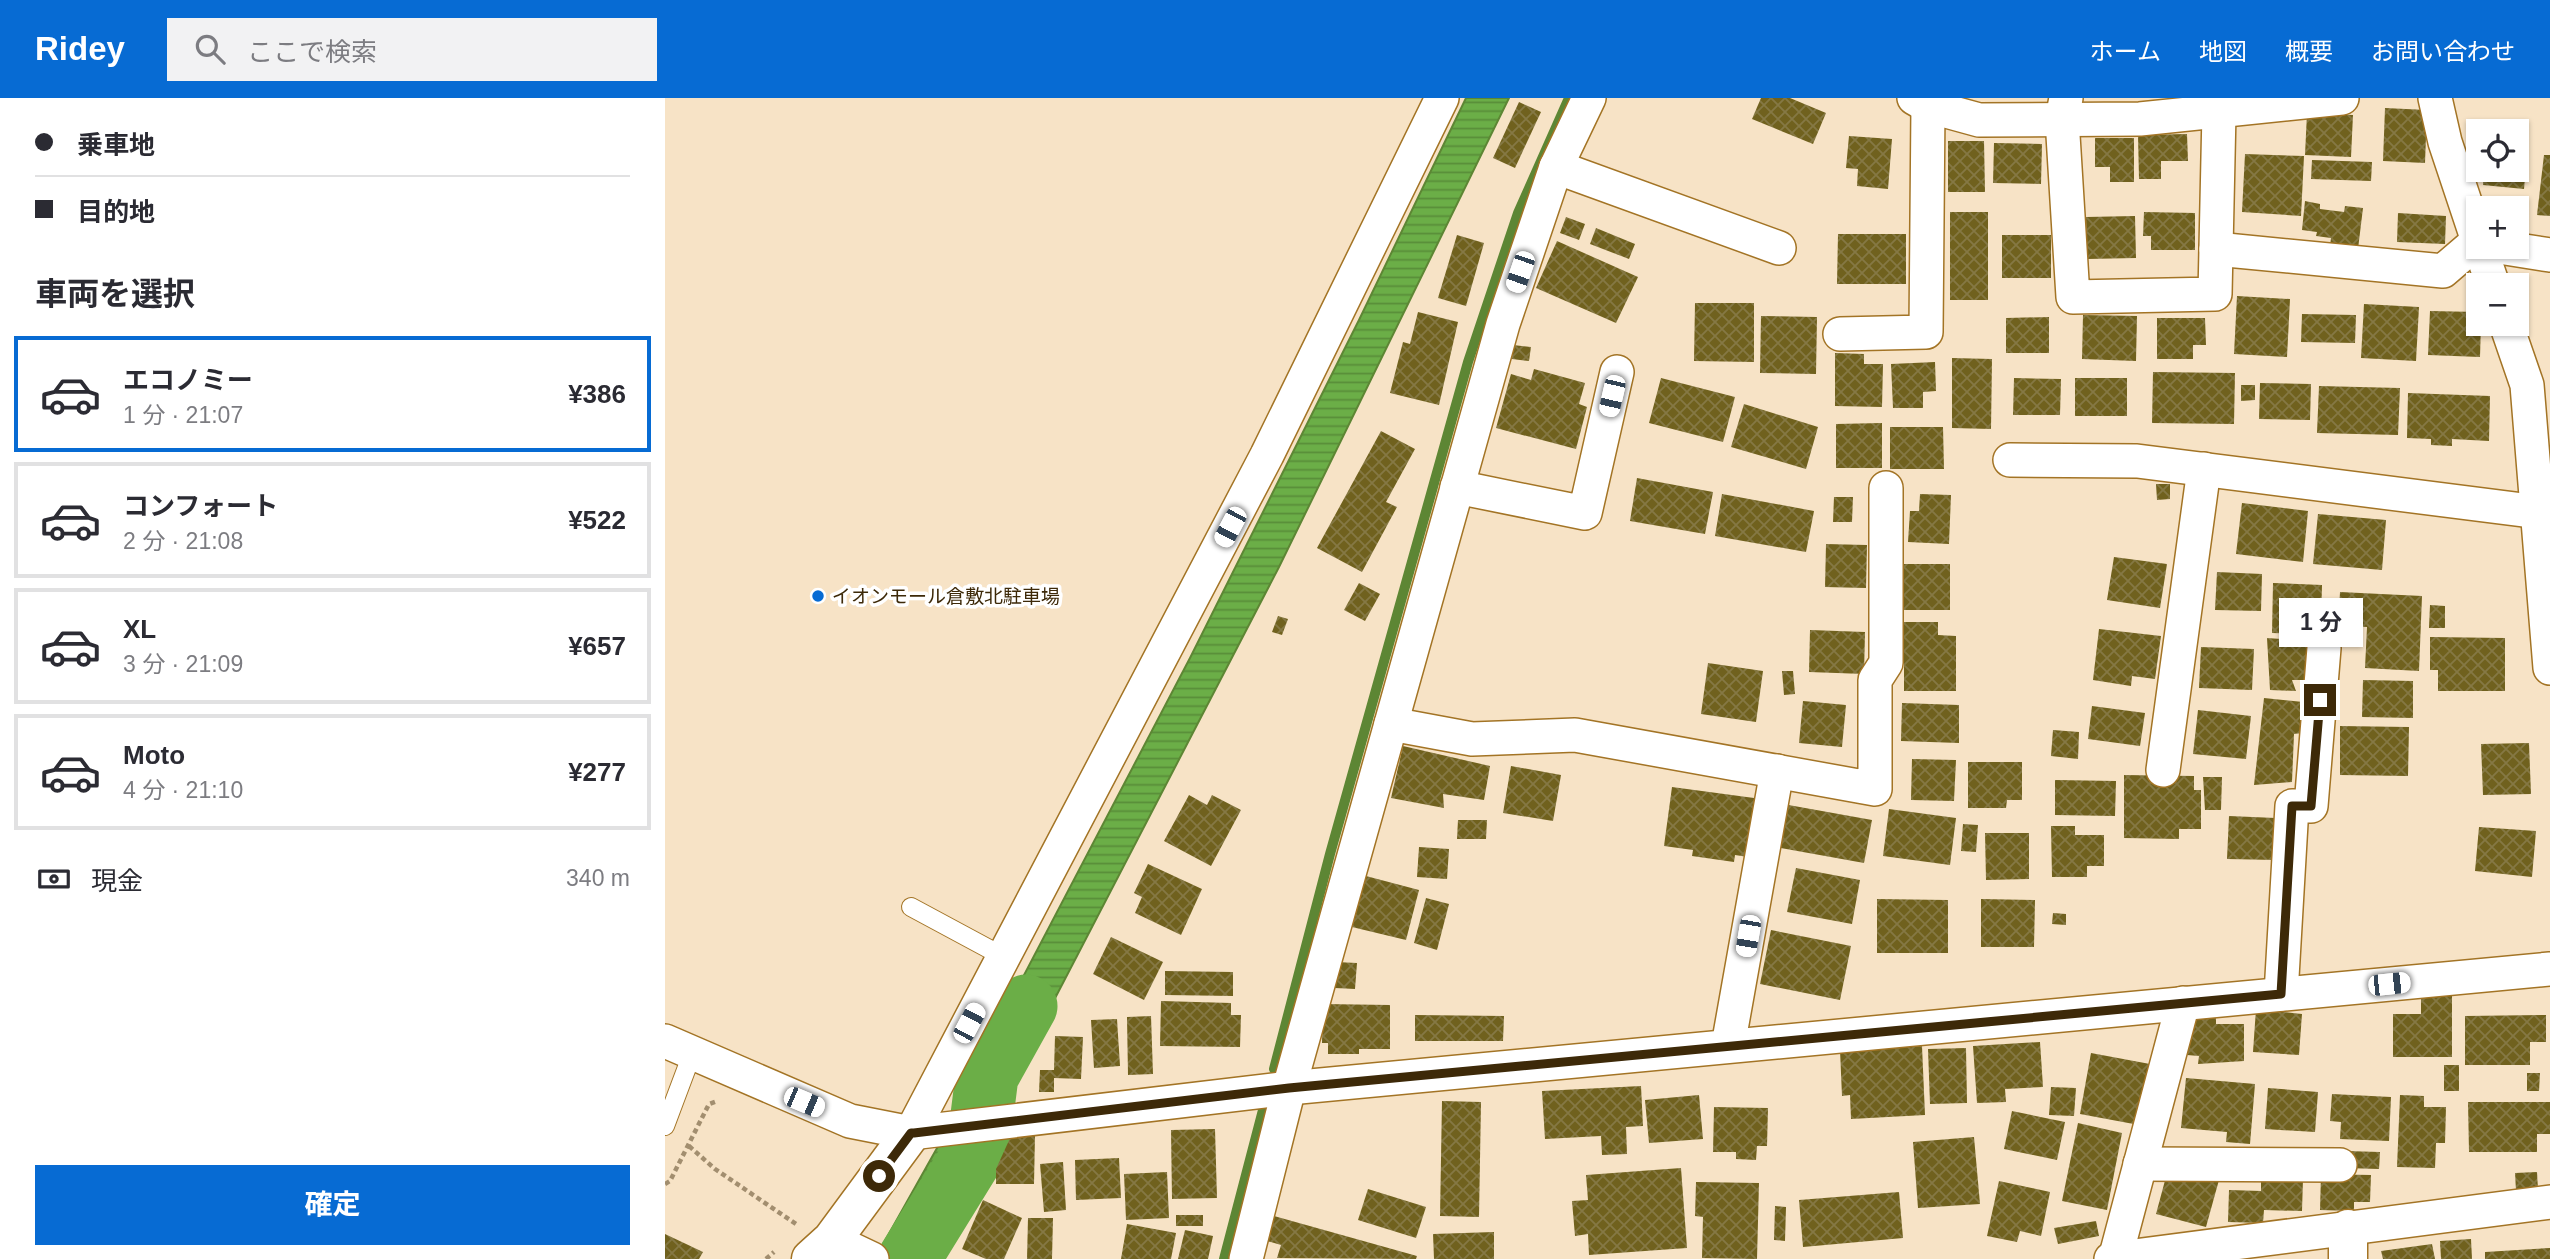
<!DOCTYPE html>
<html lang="ja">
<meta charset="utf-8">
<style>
body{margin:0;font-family:Arial,"Noto Sans JP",sans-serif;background:#f2f2f3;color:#2b2b33;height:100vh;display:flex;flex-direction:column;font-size:26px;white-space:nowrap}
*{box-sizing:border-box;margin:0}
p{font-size:23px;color:#7c7c81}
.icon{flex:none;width:38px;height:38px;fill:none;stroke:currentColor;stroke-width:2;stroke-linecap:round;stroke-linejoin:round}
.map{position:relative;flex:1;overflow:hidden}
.drawer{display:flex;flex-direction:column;background:#fff;width:665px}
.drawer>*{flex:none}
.guide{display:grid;align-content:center;height:154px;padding:0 35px;background:#fff}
.buttons{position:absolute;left:1801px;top:21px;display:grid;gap:14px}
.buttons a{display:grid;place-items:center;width:63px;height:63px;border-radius:0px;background:#fff;box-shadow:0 2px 5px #0004;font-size:35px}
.end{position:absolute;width:32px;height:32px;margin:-16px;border:9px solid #3d2908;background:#fff;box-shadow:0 0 0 4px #fff}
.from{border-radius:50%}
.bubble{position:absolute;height:49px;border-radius:0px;background:#fff;box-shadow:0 2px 5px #0004;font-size:23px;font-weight:700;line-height:49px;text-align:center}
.car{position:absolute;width:21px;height:42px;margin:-21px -10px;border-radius:9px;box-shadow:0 0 5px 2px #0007;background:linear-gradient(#fff 24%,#345 0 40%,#fff 0 76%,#345 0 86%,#fff 0)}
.guide b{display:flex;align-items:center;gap:24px;height:66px;font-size:26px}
.guide b+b{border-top:2px solid #e1e1e2}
.guide i{width:18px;height:18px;background:#2b2b33}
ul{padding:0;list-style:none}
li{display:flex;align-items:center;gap:21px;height:116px;margin:0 14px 10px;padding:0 21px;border:4px solid #e1e1e2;border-radius:0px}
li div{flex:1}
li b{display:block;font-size:26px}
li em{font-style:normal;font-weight:700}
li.current{border-color:#076bd3}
li>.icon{width:63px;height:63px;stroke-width:1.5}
h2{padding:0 35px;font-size:32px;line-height:84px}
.pay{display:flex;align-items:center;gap:18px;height:77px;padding:0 35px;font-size:26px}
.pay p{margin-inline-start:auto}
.button{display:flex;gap:14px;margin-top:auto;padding:14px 35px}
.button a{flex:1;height:80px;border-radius:0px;background:#076bd3;color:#fff;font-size:28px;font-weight:700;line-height:80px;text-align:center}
header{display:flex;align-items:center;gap:42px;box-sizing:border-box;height:98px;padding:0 35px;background:#076bd3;color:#fff}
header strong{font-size:33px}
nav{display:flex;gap:38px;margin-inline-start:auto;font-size:24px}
.search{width:490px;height:63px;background:#f2f2f3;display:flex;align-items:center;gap:18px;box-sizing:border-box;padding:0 24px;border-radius:0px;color:#7c7c81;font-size:26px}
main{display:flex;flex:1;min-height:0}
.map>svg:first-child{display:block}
.water{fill:url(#water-rules);stroke:#5d8634;stroke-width:2}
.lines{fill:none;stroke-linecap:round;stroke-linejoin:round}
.stream{stroke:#5d8634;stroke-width:10}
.river{stroke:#6bae47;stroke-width:63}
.building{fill:url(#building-cross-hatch)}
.service-casing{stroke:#a37425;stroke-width:20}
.minor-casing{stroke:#a37425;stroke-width:36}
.tertiary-casing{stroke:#a37425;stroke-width:41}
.path{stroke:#a28e6f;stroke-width:4.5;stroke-dasharray:5 3.5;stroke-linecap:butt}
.service{stroke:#fff;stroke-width:18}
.minor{stroke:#fff;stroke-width:33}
.tertiary{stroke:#fff;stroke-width:38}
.route{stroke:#3d2908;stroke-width:9}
.poi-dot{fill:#076bd3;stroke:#fff;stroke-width:2.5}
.labels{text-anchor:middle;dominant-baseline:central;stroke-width:7;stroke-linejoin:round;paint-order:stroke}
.poi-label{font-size:19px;fill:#3d2908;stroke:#fff;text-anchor:start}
</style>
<header>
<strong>Ridey</strong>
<div class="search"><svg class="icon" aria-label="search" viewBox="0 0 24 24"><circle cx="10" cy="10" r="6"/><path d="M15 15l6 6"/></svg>ここで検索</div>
<nav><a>ホーム</a><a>地図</a><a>概要</a><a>お問い合わせ</a></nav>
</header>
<main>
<section class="drawer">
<div class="guide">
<b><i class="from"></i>乗車地</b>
<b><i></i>目的地</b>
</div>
<h2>車両を選択</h2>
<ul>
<li class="current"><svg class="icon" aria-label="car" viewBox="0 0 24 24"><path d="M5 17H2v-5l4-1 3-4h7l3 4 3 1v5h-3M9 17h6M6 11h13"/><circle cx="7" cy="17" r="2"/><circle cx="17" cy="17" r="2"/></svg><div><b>エコノミー</b><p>1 分 · 21:07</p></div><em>¥386</em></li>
<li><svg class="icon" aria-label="car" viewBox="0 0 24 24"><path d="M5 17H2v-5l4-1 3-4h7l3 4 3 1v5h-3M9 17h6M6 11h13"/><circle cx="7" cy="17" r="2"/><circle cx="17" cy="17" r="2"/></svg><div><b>コンフォート</b><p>2 分 · 21:08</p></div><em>¥522</em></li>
<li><svg class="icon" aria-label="car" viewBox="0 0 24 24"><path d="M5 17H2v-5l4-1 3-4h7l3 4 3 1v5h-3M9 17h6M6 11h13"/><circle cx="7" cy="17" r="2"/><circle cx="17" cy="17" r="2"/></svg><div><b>XL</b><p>3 分 · 21:09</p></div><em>¥657</em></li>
<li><svg class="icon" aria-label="car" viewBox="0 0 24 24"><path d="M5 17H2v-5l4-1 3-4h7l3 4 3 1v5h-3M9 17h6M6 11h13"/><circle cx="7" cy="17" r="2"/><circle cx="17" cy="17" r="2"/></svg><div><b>Moto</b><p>4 分 · 21:10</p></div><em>¥277</em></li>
</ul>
<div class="pay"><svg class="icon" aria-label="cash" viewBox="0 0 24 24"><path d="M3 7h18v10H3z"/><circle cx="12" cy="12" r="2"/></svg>現金<p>340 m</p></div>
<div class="button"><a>確定</a></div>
</section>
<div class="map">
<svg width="1885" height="1161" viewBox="0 0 1885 1161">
<defs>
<pattern id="water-rules" width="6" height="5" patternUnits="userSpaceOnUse" patternTransform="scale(1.75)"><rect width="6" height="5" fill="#6bae47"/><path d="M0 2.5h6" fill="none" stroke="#598e39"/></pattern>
<pattern id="building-cross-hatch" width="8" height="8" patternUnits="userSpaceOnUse" patternTransform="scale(1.75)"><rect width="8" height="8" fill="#70611e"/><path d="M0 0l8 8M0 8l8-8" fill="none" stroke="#857844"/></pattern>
</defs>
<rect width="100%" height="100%" fill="#f7e3c6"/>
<g class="water">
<path d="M801 0H844L614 469 346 985 303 984 525 560 694 222Z"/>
<path d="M318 1040 265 1161H245L216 1150 276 1043Z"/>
</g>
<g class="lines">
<g class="stream">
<path d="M609 971 665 756 803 264 853 115 904 0"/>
<path d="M559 1161 598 1012"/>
</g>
<path class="river" d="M244 1161 313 1049 322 978 361 908"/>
</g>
<g class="building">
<path d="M1096 0H1125L1161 15 1148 46 1087 21Z"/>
<path d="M854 4 876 14 850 70 828 60Z"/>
<path d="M1720 10 1762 12 1760 65 1718 63Z"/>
<path d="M1642 15 1688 17 1686 59 1640 57Z"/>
<path d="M1522 36 1523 63H1496V81H1474L1473 37Z"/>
<path d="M1184 38 1227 41 1223 91 1192 88 1193 71 1181 70Z"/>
<path d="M1430 40H1469V84H1445V69H1430Z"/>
<path d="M1283 43H1319L1320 94H1283Z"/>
<path d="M1329 45 1377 46 1376 86 1328 85Z"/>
<path d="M1580 56 1639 58 1636 118 1577 114Z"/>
<path d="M1852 57 1862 58 1859 91 1818 87 1819 72H1852Z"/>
<path d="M1879 57H1885V118L1872 117Z"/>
<path d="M1647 62 1707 64 1706 83 1646 81Z"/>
<path d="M1640 103 1655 106V111L1679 114 1680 108 1698 110 1693 151 1665 148 1666 140 1651 138 1652 134 1637 132Z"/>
<rect x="1285" y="114" width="38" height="88"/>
<path d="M1479 114 1530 115V152H1486V138H1478Z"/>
<path d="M1733 115 1781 118 1780 146 1732 144Z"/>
<path d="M1470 118 1471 160 1422 161 1421 119Z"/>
<path d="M901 119 920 126 914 142 895 135Z"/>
<path d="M931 130 970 146 964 161 925 146Z"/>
<path d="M1173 136H1241V186H1172Z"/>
<path d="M792 137 819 145 801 208 773 200Z"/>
<rect x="1337" y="137" width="49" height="43"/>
<path d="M892 143 973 179 951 225 871 190Z"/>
<path d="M1572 198 1625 201 1622 259 1569 256Z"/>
<path d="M1030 205H1089V264L1029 263Z"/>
<path d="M1699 206 1754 209 1751 263 1696 260Z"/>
<path d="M1765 213 1813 214V226H1816L1815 259 1763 257Z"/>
<path d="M753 214 793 224 774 307 725 295 738 244 745 246Z"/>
<path d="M1637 216 1691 217 1690 245 1636 244Z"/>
<path d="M1418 217 1472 218 1471 263 1417 261Z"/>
<path d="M1096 218 1152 219 1151 276 1095 275Z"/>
<path d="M1384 219V255H1341V220Z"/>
<path d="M1492 220H1540L1541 247H1528V261H1492Z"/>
<path d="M848 247 866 249 864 263 847 261Z"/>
<path d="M1170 255 1199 256V266H1218L1217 309 1170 308Z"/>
<path d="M1287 260 1327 261 1326 331 1287 330Z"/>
<path d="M1270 264 1271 293 1258 294V310H1228L1226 266Z"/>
<path d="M869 271 920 285 914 306 922 309 911 351 831 330 846 276 866 282Z"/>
<path d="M1488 274 1570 275 1569 326 1487 325Z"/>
<path d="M996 280 1070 299 1058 344 984 325Z"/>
<path d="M1349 280 1396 281 1395 317H1348Z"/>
<rect x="1410" y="280" width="52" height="38"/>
<path d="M1595 285 1646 286 1645 322 1594 321Z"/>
<path d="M1576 287H1590V302L1576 303Z"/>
<path d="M1654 288 1735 290 1733 337 1652 335Z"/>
<path d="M1743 295 1825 298 1824 343 1787 341V348L1766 347V341L1742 340Z"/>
<path d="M1079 306 1153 329 1141 371 1066 349Z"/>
<path d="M1217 325V370H1171V326Z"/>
<path d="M1225 329H1278L1279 371H1225Z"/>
<path d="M716 333 750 351 721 404 732 409 697 474 652 450Z"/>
<path d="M972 380 1048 394 1040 436 965 423Z"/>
<path d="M1491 386H1505V401L1492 402Z"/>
<path d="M1057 396 1149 413 1141 454 1050 438Z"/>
<path d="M1255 396 1286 397 1284 446 1243 444 1245 413H1254Z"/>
<path d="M1169 399H1188L1187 424H1168Z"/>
<path d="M1577 405 1643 413 1638 464 1571 456Z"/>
<path d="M1653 416 1721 422 1717 472 1648 466Z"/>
<path d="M1161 446 1202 447 1201 490 1160 489Z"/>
<path d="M1449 459 1502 466 1495 510 1442 502Z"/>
<path d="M1236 466H1285V512H1237Z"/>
<path d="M1552 474 1597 476 1596 513 1550 512Z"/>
<path d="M694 485 715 496 700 523 679 512Z"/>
<path d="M1608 485 1657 487 1656 527H1637V536L1607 535Z"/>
<path d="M1675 494 1757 498 1754 573 1700 570 1702 529 1673 527Z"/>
<path d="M1765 507 1780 508V530H1764Z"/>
<path d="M613 518 623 521 617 537 607 534Z"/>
<path d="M1239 524H1273V537L1291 538V593H1239Z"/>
<path d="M1434 531 1496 538 1490 581 1467 578 1466 588 1428 582Z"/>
<path d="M1145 532 1200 534 1199 576 1144 574Z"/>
<path d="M1765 539 1840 540V593H1773V572H1765Z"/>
<path d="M1602 540 1646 543V582H1627L1631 593 1605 592Z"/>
<path d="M1536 549 1589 551 1587 592 1534 590Z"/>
<path d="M1043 565 1098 573 1091 624 1036 616Z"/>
<path d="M1117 573H1128L1130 596 1119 597Z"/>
<path d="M1698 582 1748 583V620L1697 619Z"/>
<path d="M1599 600 1638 604V635L1629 636 1627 684 1589 687Z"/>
<path d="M1138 603 1181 607 1177 649 1134 645Z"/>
<path d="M1237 605 1294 607V645L1236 643Z"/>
<path d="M1427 608 1480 615 1475 648 1423 641Z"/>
<path d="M1533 612 1586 618 1581 661 1528 656Z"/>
<path d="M1675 628 1744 629 1743 678 1675 677Z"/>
<path d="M1388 632 1414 634 1413 661 1386 658Z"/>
<path d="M1864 645 1866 696 1818 697 1816 646Z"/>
<path d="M738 648 825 668 819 702 778 696 779 710 726 700Z"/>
<path d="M1247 661 1291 662 1289 703 1246 702Z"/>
<path d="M1303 664H1357V702H1342L1341 710H1303Z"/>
<path d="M846 668 896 677 888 723 838 715Z"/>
<path d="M1459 677 1529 678V692H1536V731H1514V741L1459 740Z"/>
<path d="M1538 679H1557L1556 712H1540Z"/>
<path d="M1390 682 1451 683 1450 718 1390 717Z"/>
<path d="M1007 689 1104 702 1096 761 1070 757 1069 764 1027 758 1028 752 999 748Z"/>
<path d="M524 697 542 707 547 697 576 712 546 768 499 743Z"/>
<path d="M1118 706 1207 722 1199 765 1110 749Z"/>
<path d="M1224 711 1291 720 1285 767 1218 758Z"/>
<path d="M1564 718 1611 720 1610 762 1562 761Z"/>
<path d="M793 722H822L821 741H792Z"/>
<path d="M1298 726 1313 727 1311 754 1296 753Z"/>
<path d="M1386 728H1410V737H1439V768H1422V779H1387Z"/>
<path d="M1814 729 1871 733 1867 779 1810 773Z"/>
<path d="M1320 735H1364V781L1321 782Z"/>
<path d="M754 749 784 751 782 781 752 779Z"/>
<path d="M483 766 537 791 516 837 470 815 477 799 469 795Z"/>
<path d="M1131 770 1195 782 1187 826 1122 814Z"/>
<path d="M701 778 754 792 741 842 687 829Z"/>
<path d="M761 800 784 806 772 852 749 845Z"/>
<path d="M1212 801 1283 802V855H1212Z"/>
<path d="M1316 801 1370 802 1369 849H1316Z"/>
<path d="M1388 815 1401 816V827L1387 826Z"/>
<path d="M1106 832 1186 848 1175 902 1095 886Z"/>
<path d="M446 839 498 864 479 902 428 876Z"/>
<path d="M671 864 692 865 690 891 670 890Z"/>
<path d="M500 873 568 874V898L500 897Z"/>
<path d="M1756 895H1787V959H1728V916H1756Z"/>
<path d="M496 903 566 905V917H576L575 949 495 948Z"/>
<path d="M658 906 725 907V951H694V956H663V945H657Z"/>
<path d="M1591 911 1637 916 1634 957 1588 954Z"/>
<path d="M750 917 839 918 838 943H750Z"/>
<path d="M1531 917 1551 918V926H1579V963L1533 966 1534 958 1522 957Z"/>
<path d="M1881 917V944H1865V967H1800V918Z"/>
<path d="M486 918 488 976 463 977 462 919Z"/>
<path d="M452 921 455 968 429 970 426 922Z"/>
<path d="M390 938 418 939 416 981 389 980V994H374L375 972H389Z"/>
<path d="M1375 944 1378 989 1340 991 1341 1004 1312 1005 1308 948Z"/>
<path d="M1257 948 1260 1017 1186 1021 1185 997 1177 998 1175 952Z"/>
<path d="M1301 950 1302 1005 1265 1006 1263 951Z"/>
<path d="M1426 955 1485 966 1474 1027 1415 1016Z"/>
<rect x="1779" y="967" width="15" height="26"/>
<path d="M1862 975H1875L1874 993H1862Z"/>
<path d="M1521 980 1590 986 1585 1046 1561 1044 1562 1034 1516 1030Z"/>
<path d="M976 988 978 1028 961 1029 962 1056 937 1057 936 1038 880 1041 877 993Z"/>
<path d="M1386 989 1411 990 1409 1018 1384 1017Z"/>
<path d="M1603 990 1653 994 1650 1034 1600 1031Z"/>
<path d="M1667 996 1726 999 1724 1043 1675 1041 1676 1024 1665 1023Z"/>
<path d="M1034 997 1038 1041 984 1045 980 1002Z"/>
<path d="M1735 997 1759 998V1009H1781L1780 1045H1771L1770 1070 1732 1069Z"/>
<path d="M777 1003 816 1004 814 1119 775 1118Z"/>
<path d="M1803 1004H1885V1036H1872V1054H1804Z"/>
<path d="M1049 1009 1103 1010 1102 1048H1092L1091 1062 1071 1061V1054H1048Z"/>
<path d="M1347 1013 1400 1024 1392 1062 1339 1051Z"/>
<path d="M1413 1025 1457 1035 1442 1112 1397 1103Z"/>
<path d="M550 1031 552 1100 507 1101 506 1032Z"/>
<path d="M370 1037 369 1086H331V1071L346 1038Z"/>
<path d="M1309 1039 1315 1106 1253 1110 1248 1044Z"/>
<path d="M1681 1053 1715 1054 1714 1071 1681 1070Z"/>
<path d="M454 1060 456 1100 411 1102 410 1062Z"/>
<path d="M398 1064 401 1112 379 1114 375 1066Z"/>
<path d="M1016 1070 1022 1150 924 1157 923 1136 910 1138 907 1103 923 1102 921 1077Z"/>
<path d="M502 1074 504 1120 461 1122 459 1076Z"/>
<path d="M1872 1074 1873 1092H1851L1850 1075Z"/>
<path d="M1502 1075 1535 1083 1536 1077 1554 1082 1541 1129 1491 1116Z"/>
<path d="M1656 1076 1706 1077 1705 1104H1689V1113L1655 1112Z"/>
<path d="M1596 1079 1638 1081 1637 1113 1599 1112 1598 1125 1563 1124 1564 1092 1596 1093Z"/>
<path d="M1334 1083 1385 1094 1376 1138 1355 1133 1352 1144 1322 1138Z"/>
<path d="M1031 1084 1094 1085 1092 1161 1037 1160 1038 1119 1030 1118Z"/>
<path d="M703 1091 761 1109 751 1140 693 1122Z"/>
<path d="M1234 1094 1238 1140 1138 1149 1134 1102Z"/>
<path d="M318 1102 357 1120 339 1161H321L297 1151Z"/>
<path d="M1110 1108 1121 1109 1120 1143 1109 1142Z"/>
<rect x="511" y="1117" width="27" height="11"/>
<path d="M609 1118 752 1158 751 1161 612 1160 616 1147 602 1143Z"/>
<path d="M363 1120H388L387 1161H362Z"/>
<path d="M1431 1123 1434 1138 1393 1146 1389 1130Z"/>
<path d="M462 1126 511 1135 506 1161H456Z"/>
<path d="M520 1132 548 1138 543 1161H513Z"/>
<path d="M829 1134V1161H769L768 1136Z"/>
<path d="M0 1136 38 1154 34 1161H0Z"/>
<path d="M1806 1141 1807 1161H1776L1775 1143Z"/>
<path d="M1767 1146 1770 1161H1718L1716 1153Z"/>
<path d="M1885 1150V1161H1820V1154Z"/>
</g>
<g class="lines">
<defs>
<g id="service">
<path d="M246 809 339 859"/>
<path d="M0 1028 27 956"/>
</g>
<g id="minor">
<path d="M1249 0 1263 8 1314 22 1475 21 1677 0"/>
<path d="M1401 0 1397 21 1408 199 1550 196 1554 14"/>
<path d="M891 69 1114 150"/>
<path d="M1815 149 1828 187"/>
<path d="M1834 149 1885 157"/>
<path d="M1551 151 1778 173 1813 143 1780 44 1770 0"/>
<path d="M1841 226 1862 287 1885 570"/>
<path d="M1175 236 1261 234 1263 8"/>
<path d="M1345 362 1472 363 1874 414"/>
<path d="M792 389 920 415 952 274"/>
<path d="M726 626 807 641 910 637 1210 691V582L1221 565V390"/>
<path d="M1498 672 1539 371"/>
<path d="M1616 896 1627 708H1646L1659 550"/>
<path d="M0 943 185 1023 246 1035 624 990 1885 871"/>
<path d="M1063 948 1112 673"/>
<path d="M246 1035 602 357 777 0"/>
<path d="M1475 1066 1675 1067"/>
<path d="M167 1142 207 1161"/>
<path d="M581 1161 624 990 838 226 891 69 924 0"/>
<path d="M1446 1161 1885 1104"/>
<path d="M1450 1161 1518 905"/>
</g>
<g id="tertiary">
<path d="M146 1161 167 1142 246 1035"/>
<path d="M1683 1161V1131"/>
</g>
</defs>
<use href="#service" class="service-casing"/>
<use href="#minor" class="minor-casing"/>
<use href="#tertiary" class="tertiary-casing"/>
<g class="path">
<path d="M24 1048 50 1071 131 1126"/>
<path d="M0 1086 5 1083 44 1006 52 1003"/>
<path d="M101 1161 109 1154"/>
</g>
<use href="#service" class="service"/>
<use href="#minor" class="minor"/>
<use href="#tertiary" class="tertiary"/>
</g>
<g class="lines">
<path class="route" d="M214 1078 246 1035H249L624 990 1616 896 1627 708H1646L1655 602"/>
</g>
<circle class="poi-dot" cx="153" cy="498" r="7"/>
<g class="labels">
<g class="poi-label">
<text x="167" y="498">イオンモール倉敷北駐車場</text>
</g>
</g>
</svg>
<div class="buttons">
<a><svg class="icon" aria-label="locate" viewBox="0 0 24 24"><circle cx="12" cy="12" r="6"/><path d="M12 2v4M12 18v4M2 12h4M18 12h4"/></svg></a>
<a>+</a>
<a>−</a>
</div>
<i class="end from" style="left:214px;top:1078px"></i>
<i class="end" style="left:1655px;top:602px"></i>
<div class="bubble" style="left:1614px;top:500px;width:84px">1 分</div>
<i class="car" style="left:855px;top:174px;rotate:199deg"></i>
<i class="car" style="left:947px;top:298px;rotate:193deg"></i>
<i class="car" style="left:565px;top:429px;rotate:208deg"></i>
<i class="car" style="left:1083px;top:838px;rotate:190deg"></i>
<i class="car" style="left:1724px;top:886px;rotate:84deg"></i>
<i class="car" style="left:304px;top:925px;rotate:28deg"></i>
<i class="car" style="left:139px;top:1004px;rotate:113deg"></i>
</div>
</main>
